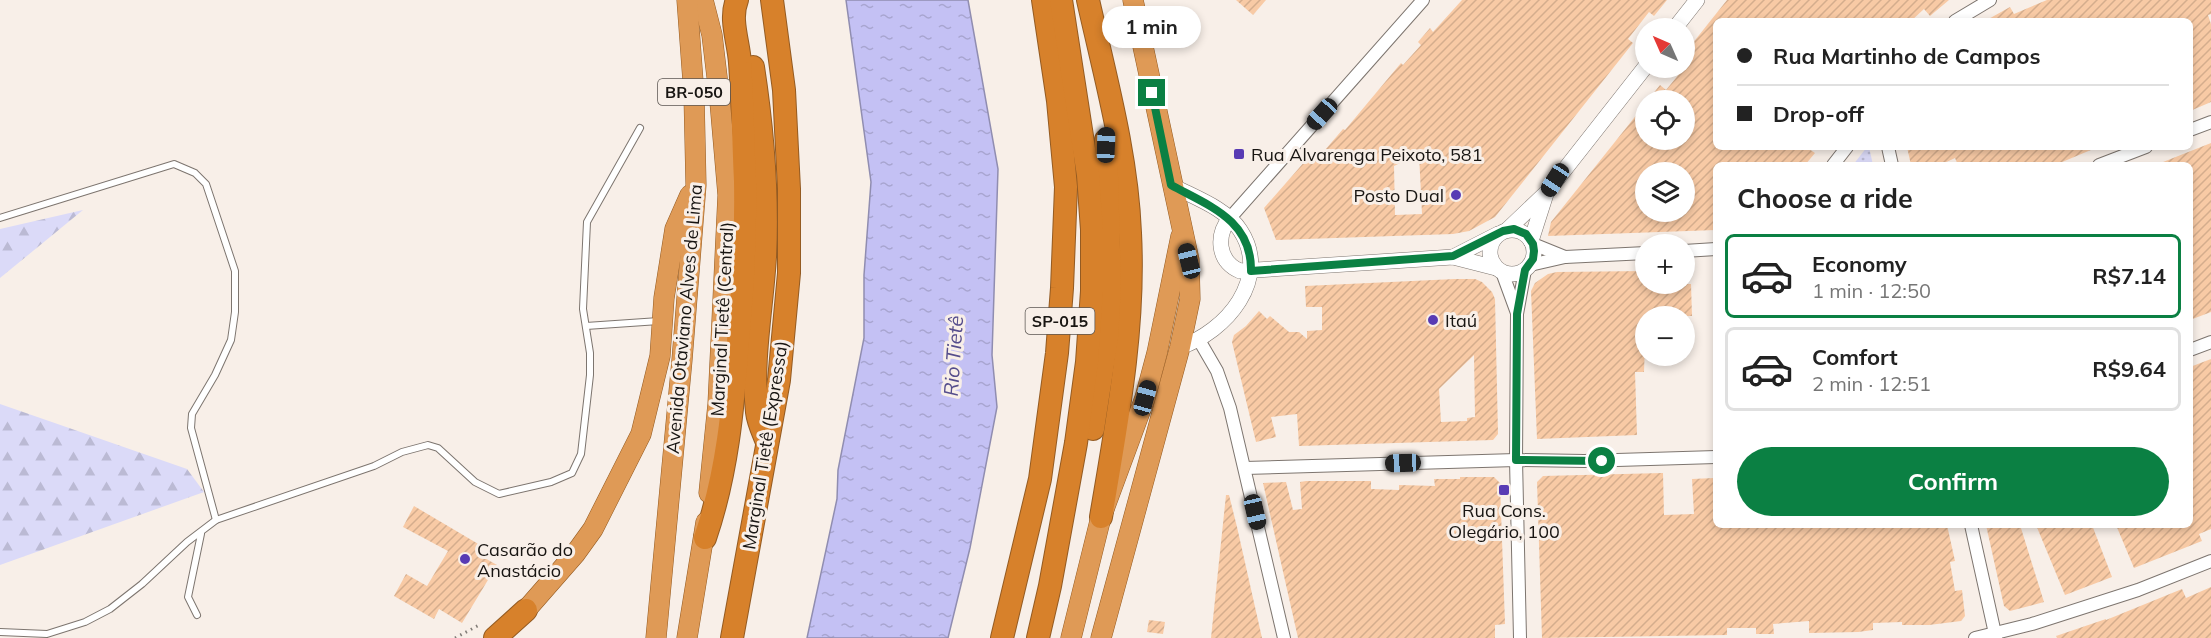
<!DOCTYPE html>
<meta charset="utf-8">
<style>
body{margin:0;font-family:Mulish,sans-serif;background:#f2f2f2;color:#222;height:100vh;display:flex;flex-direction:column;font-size:22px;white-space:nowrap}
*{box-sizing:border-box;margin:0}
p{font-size:20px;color:#767676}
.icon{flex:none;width:33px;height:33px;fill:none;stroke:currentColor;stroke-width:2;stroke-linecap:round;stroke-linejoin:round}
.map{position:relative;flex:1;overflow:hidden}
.side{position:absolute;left:1713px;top:162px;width:480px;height:366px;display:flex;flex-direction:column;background:#fff;border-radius:9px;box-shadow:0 3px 9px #0003}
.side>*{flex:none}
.top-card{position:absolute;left:1713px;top:18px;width:480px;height:132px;border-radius:9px;box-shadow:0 3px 9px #0003;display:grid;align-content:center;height:132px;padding:0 24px;background:#fff}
.needle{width:39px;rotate:315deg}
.controls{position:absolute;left:1635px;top:18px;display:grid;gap:12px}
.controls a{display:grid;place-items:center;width:60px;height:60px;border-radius:50%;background:#fff;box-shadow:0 3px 9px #0003;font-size:30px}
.end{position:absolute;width:27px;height:27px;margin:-14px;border:8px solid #0b8043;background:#fff;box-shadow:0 0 0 3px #fff}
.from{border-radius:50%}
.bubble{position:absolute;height:42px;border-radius:21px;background:#fff;box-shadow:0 3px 9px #0003;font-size:20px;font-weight:700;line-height:42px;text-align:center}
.car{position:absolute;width:18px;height:36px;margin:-18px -9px;border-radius:8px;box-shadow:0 0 4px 2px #0007;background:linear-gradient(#222 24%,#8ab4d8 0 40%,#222 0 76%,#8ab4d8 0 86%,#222 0)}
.top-card b{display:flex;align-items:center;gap:21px;height:57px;font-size:22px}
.top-card b+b{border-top:2px solid #e0e0e0}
.top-card i{width:15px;height:15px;background:#222}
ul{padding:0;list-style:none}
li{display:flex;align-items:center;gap:18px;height:84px;margin:0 12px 9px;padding:0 12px;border:3px solid #e0e0e0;border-radius:9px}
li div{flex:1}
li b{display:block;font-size:22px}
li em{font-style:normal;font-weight:700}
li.current{border-color:#0b8043}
li>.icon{width:54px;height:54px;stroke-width:1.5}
h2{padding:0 24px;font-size:27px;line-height:72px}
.cta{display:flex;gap:12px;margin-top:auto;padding:12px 24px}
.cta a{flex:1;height:69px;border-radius:36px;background:#0b8043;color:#fff;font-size:24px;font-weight:700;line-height:69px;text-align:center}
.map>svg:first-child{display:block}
.forest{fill:url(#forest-firs)}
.park{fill:url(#park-dots)}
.water{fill:url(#water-ripples);stroke:#908db0;stroke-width:1.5}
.building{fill:url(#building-hatch);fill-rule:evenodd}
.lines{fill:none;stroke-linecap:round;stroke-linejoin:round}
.service-casing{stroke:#7d756f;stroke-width:8}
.minor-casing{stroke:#7d756f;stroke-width:14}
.tertiary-casing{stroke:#7d756f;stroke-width:16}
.trunk-casing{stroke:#945b22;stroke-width:21}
.motorway-casing{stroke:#945b22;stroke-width:24}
.path{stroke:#817c77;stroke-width:3;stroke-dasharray:1.5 4.5;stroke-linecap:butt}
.service{stroke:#fff;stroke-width:6}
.minor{stroke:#fff;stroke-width:12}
.tertiary{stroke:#fff;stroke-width:15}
.trunk{stroke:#df9a56;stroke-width:20}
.motorway{stroke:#d7812b;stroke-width:22}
.route{stroke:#0b8043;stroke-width:8}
.poi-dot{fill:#583bb4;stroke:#f8efe8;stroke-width:2}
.labels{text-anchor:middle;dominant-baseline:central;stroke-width:6;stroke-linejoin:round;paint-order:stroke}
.shield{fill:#f8efe8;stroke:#5b5652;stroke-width:1.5}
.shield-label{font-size:16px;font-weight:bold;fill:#181512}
.poi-label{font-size:18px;fill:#181512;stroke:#f8efe8;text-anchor:start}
.street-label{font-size:18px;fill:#181512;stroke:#f8efe8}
.water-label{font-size:20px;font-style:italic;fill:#554d8c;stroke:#f8efe8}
</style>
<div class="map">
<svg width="2211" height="638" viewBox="0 0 2211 638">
<defs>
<pattern id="forest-firs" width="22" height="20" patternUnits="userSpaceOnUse" patternTransform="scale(1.5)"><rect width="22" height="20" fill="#dbdaf8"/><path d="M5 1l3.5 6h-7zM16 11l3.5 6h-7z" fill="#bbbad4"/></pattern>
<pattern id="park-dots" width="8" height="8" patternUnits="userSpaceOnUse" patternTransform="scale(1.5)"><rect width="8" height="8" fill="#dbdaf8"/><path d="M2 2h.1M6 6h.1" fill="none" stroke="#bbbad4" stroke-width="1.8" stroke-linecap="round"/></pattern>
<pattern id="water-ripples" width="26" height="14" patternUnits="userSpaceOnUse" patternTransform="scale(1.5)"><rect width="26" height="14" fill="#c4c1f4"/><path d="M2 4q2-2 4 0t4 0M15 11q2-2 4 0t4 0" fill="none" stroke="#a8a5d0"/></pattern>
<pattern id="building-hatch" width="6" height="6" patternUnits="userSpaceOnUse" patternTransform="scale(1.5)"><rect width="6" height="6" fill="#f8caa5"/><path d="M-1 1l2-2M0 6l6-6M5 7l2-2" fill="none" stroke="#d4ad8d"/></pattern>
</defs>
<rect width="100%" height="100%" fill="#f8efe8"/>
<g class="forest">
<path d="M83 210 0 278V229Z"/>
<path d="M0 404 187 469 204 492 0 565Z"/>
</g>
<path class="park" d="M1867 147H1869L1873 165H1853Z"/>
<path class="water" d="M846 0H968L998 169 992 355 997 407 970 548 948 638H807L837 499 838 470 864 338V275L871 182Z"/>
<g class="building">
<path d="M1236 0H1266L1253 15Z"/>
<path d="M1462 0H1667L1654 16 1649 12 1628 39 1633 43 1495 217 1469 231 1453 234 1276 240 1264 208 1313 152 1319 157 1343 129 1345 130 1401 63 1403 65 1421 45 1418 42 1430 28 1433 32ZM1419 154 1422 214 1395 215 1394 166Z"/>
<path d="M1727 0H1949L1930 16 1924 9 1911 21H1716V147H1806L1815 153 1805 165H1716V230L1548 236 1551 222 1646 103V140H1684V100H1648L1660 85 1666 90 1684 68V54ZM1646 172H1684V212H1646Z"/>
<path d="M2047 0H2211V14L2208 15 2211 24V102L2190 111V21H1985L2010 7 2014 14Z"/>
<path d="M2211 143V312L2190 320V165L2158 164Z"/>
<path d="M1907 147H2098L2055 165H1958L1955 158 1940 165H1911Z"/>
<path d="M1646 271V284H1691L1692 316H1646L1644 372H1635L1637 435 1537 439 1531 291 1535 283 1548 274 1557 272Z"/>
<path d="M1455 279H1475L1482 282 1492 292 1495 299 1498 434 1493 440 1299 446 1297 414 1271 417 1276 437 1256 442 1232 342 1234 335 1246 326 1259 311 1267 319 1270 316 1289 332H1299L1307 339V331L1322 330V307H1306L1305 286ZM1474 355 1475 417 1467 418V421L1441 422 1439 389Z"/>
<path d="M2211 359V529L2199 534 2202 541 2134 568 2116 525H2190V367Z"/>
<path d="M1663 473 1664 515 1694 514 1692 479 1714 478 1716 525H1947L1955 561 1950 562 1955 591 1962 590 1965 616 1961 621 1929 625H1902V622L1873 623V630L1858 632 1809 633V621L1773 624 1774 634H1756V628H1727V635L1542 638 1537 482 1543 476Z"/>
<path d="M1460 477H1494L1500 483 1505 624 1495 625V638H1298L1263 483 1286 482 1293 510 1302 509 1300 482 1306 481H1371V489L1399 490V485L1435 486 1434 479H1460Z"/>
<path d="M1226 495H1229L1237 527 1262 638H1211Z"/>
<path d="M414 506 480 545 476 553 497 565 462 623 439 609 434 619 394 596 406 574 427 586 448 551 403 527Z"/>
<path d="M1986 525H2020L2044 602 2010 611 2004 606Z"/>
<path d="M2036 525H2092L2112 577 2065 595Z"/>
<path d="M2211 587V638H2057L2056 636 2106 619V620L2182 589 2186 598Z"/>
<path d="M1149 620 1165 622 1163 634 1147 632Z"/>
</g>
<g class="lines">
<defs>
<g id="service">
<path d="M0 218 174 164 195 173 206 184 235 271V312L231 340 215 375 192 414 191 428 216 520"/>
<path d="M586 326 659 321"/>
<path d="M197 615 188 597 201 534"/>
<path d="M0 632 47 634 85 622 110 609 142 584 187 542 216 520 374 466 402 452 428 445 438 448 475 482 499 494 551 482 572 473 581 454 590 375V353L583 309 587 222 640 128"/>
</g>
<g id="minor">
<path d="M1955 21 1990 0"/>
<path d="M2190 130 2211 122"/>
<path d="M1888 147 1892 165"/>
<path d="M1833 165 1847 147"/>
<path d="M2099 165 2146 147"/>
<path d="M1230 218 1423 0"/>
<path d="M1533 244 1565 257"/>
<path d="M1684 251 1716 249"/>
<path d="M1530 265 1565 257 1646 253"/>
<path d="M1502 272 1517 313"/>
<path d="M1199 340 1217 371 1230 408 1284 638"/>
<path d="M2190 350 2211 342"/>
<path d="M1245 468 1516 460 1584 461 1716 457"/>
<path d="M1971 525 1996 638"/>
<path d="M1520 638 1516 460 1517 314 1525 270"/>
<path d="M1975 638 2032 624 2138 590 2211 561"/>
</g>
<g id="tertiary">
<path d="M1675 28 1697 0"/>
<path d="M1171 185C1193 197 1226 208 1240 230 1272 278 1226 332 1180 347"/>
<path d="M1230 218C1216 235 1217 261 1240 271L1453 257 1496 268"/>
<circle cx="1512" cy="252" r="22"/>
<path d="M1507 230 1547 192 1646 66"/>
<path d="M1531 241 1546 194"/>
<path d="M1453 257 1498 234"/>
</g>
<g id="trunk">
<path d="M703 0 712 35 720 102 728 195 718 404 709 493"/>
<path d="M526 610 575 554 593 529 641 434 660 356 664 298 675 229 690 195"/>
<path d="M656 638 682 360 696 185 694 95 687 0"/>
<path d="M687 638 706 522"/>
<path d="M1071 638 1101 517 1145 398 1157 353 1181 236"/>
<path d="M1101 638 1180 347 1190 299 1189 260 1133 0"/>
</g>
<g id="motorway">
<path d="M1088 0C1105 76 1127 154 1130 233 1135 329 1117 422 1101 517"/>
<path d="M753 67C762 126 768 197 765 257 762 308 751 361 757 412 758 422 763 432 767 442"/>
<path d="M1093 429 1107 338 1110 286 1106 140"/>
<path d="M705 538C727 474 733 408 738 341 743 288 746 234 745 181 743 142 743 102 740 63 739 43 729 19 737 0"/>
<path d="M495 638 526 610"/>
<path d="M732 638 779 380 789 273V189L784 90 772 0"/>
<path d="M1002 638 1040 479 1057 353 1062 288 1066 187 1058 101 1043 0"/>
<path d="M1038 638 1050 586 1076 443 1087 362 1092 291V230L1088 175 1061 0"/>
</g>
</defs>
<use href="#service" class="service-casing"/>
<use href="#minor" class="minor-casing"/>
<use href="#tertiary" class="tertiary-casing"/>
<use href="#trunk" class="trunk-casing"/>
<use href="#motorway" class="motorway-casing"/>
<path class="path" d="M455 638 481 624"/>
<use href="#service" class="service"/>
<use href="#minor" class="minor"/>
<use href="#tertiary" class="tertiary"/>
<use href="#trunk" class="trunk"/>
<use href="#motorway" class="motorway"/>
</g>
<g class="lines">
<path class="route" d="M1152 93 1171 185C1209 206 1252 220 1251 271L1453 256 1503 231 1514 229 1526 234 1533 244 1534 251 1533 259 1525 270 1517 314 1516 460 1602 461"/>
</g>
<g class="poi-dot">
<rect x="1233" y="148" width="12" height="12" rx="3"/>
<circle cx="1456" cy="195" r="6"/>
<circle cx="1433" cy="320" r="6"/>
<rect x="1498" y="484" width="12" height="12" rx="3"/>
<circle cx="465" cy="559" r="6"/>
</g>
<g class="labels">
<g class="shield">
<rect x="658" y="79" width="72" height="26" rx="4.5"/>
<rect x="1025.5" y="308" width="69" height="26" rx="4.5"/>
</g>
<g class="shield-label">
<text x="694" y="92">BR-050</text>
<text x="1060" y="321">SP-015</text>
</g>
<g class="poi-label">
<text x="1251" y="154">Rua Alvarenga Peixoto, 581</text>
<text x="1444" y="195" text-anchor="end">Posto Dual</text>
<text x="1445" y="320">Itaú</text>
<text x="1504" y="510" text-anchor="middle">Rua Cons.<tspan x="1504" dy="21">Olegário, 100</tspan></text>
<text x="477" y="549">Casarão do<tspan x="477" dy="21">Anastácio</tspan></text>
</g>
<g class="street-label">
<text transform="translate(684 319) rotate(-85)">Avenida Otaviano Alves de Lima</text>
<text transform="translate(722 319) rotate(-87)">Marginal Tietê (Central)</text>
<text transform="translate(765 445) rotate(-81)">Marginal Tietê (Expressa)</text>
</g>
<g class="water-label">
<text transform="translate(953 356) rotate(-86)">Rio Tietê</text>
</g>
</g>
</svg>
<div class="controls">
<a><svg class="needle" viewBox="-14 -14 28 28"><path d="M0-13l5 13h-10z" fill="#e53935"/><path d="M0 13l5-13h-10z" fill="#767676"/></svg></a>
<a><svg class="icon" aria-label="locate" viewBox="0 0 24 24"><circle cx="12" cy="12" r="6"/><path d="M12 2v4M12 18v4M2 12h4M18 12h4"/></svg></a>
<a><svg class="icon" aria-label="layers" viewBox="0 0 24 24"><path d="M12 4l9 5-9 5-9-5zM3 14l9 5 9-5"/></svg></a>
<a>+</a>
<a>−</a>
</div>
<i class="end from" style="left:1602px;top:461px"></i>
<i class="end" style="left:1152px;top:93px"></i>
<div class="bubble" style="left:1102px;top:6px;width:99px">1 min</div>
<i class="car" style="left:1322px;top:114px;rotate:222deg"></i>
<i class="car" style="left:1106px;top:145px;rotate:2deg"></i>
<i class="car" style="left:1555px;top:180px;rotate:213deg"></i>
<i class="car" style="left:1189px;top:261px;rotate:346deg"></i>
<i class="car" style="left:1145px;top:398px;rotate:15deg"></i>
<i class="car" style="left:1403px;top:463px;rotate:268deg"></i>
<i class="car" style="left:1255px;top:512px;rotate:167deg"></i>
<div class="top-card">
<b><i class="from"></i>Rua Martinho de Campos</b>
<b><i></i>Drop-off</b>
</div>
<section class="side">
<h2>Choose a ride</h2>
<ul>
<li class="current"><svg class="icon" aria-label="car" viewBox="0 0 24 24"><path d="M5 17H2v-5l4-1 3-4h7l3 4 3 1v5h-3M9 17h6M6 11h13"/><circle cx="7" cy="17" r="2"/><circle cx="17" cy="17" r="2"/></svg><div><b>Economy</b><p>1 min · 12:50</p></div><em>R$7.14</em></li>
<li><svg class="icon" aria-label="car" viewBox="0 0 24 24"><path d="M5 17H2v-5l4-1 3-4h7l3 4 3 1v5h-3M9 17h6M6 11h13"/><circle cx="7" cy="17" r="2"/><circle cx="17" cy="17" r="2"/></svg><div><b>Comfort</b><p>2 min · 12:51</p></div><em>R$9.64</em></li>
</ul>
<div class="cta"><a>Confirm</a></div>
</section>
</div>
